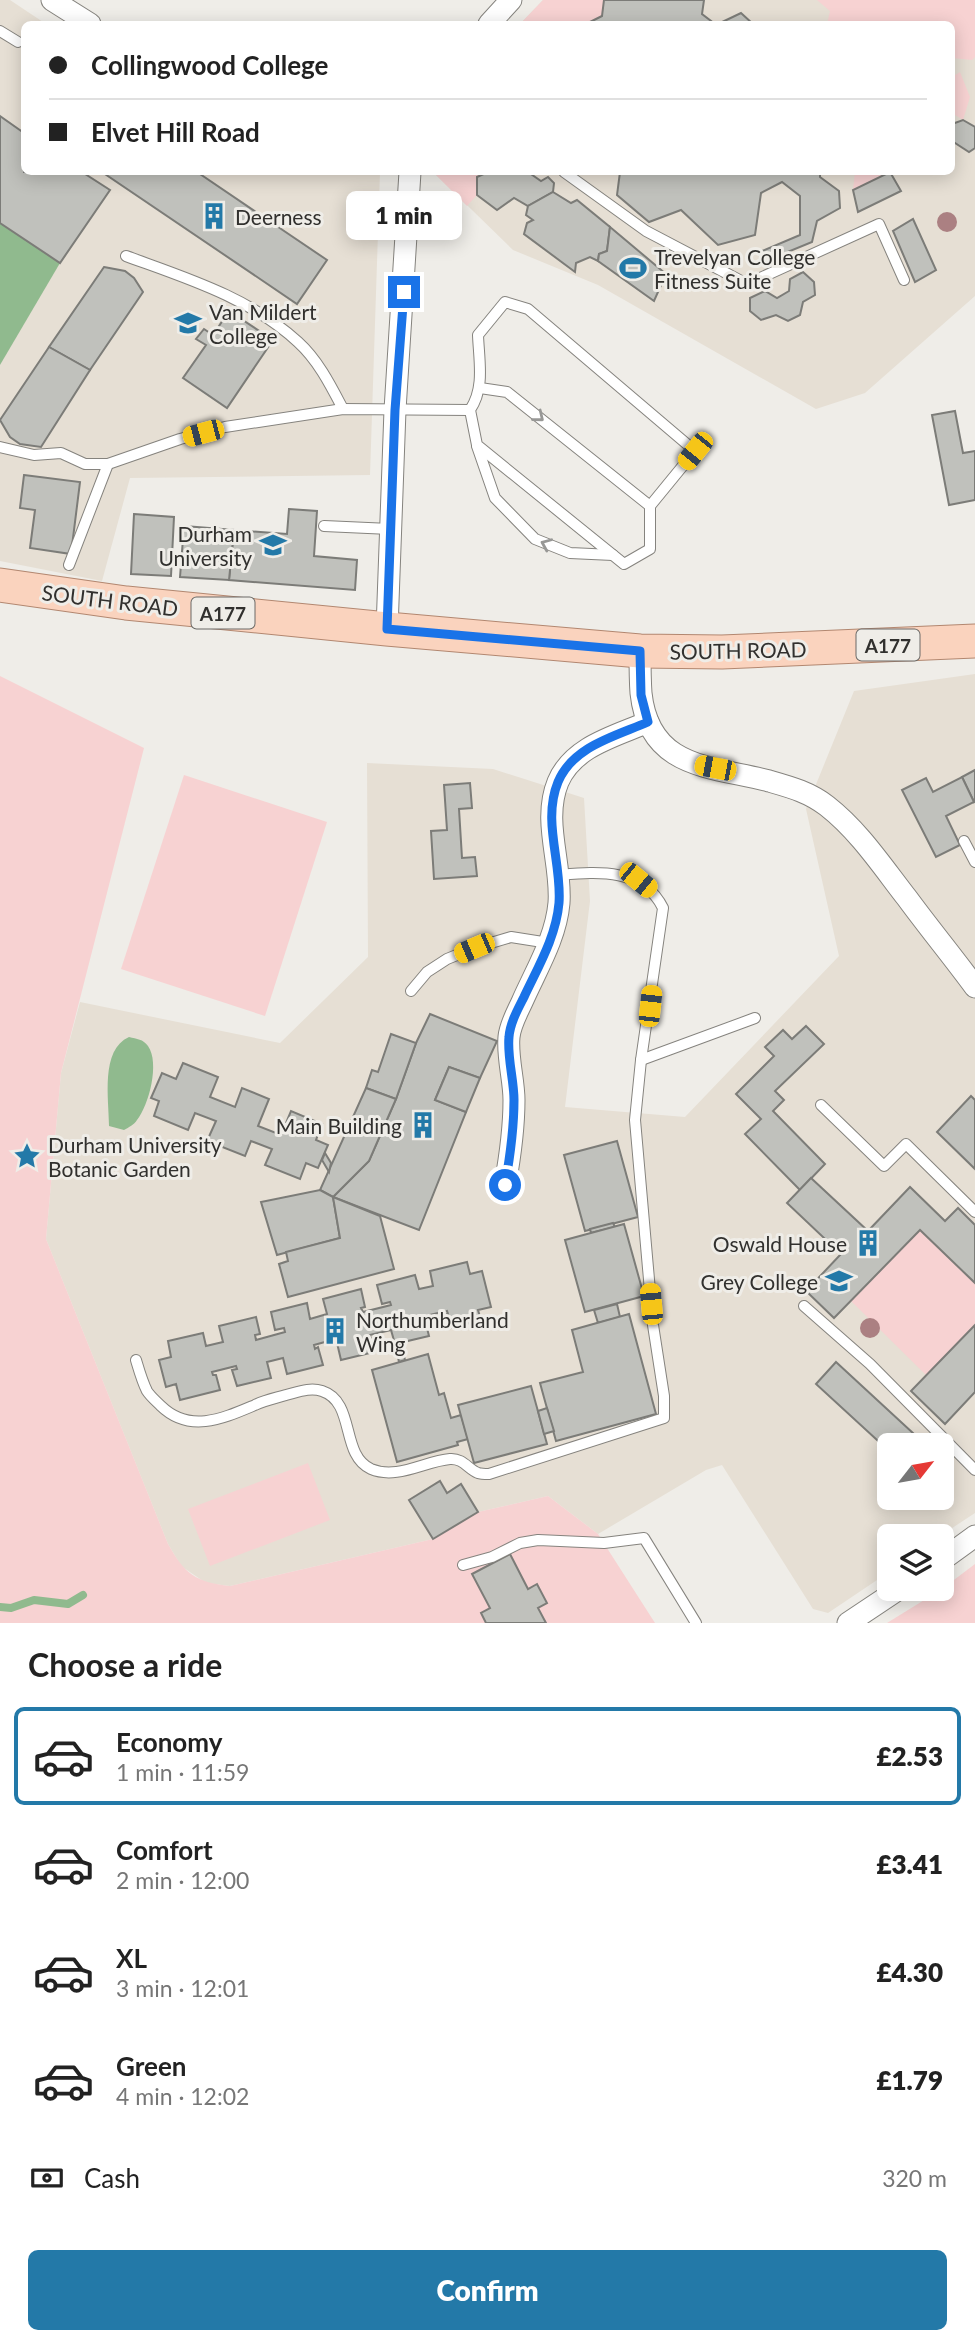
<!DOCTYPE html>
<meta charset="utf-8">
<style>
body{margin:0;font-family:Lato,sans-serif;background:#f2f2f2;color:#222;height:100vh;display:flex;flex-direction:column;font-size:26px;white-space:nowrap}
*{box-sizing:border-box;margin:0}
p{font-size:23px;color:#767676}
.icon{flex:none;width:38px;height:38px;fill:none;stroke:currentColor;stroke-width:2;stroke-linecap:round;stroke-linejoin:round}
.map{position:relative;height:1623px;overflow:hidden}
.sheet{display:flex;flex-direction:column;background:#fff;flex:1}
.sheet>*{flex:none}
.hud{position:absolute;left:21px;top:21px;width:934px;height:154px;border-radius:10px;box-shadow:0 4px 18px #0003;display:grid;align-content:center;height:154px;padding:0 28px;background:#fff}
.needle{width:46px;rotate:59deg}
.buttons{position:absolute;left:877px;top:1433px;display:grid;gap:14px}
.buttons a{display:grid;place-items:center;width:77px;height:77px;border-radius:10px;background:#fff;box-shadow:0 4px 18px #0003;font-size:35px}
.end{position:absolute;width:32px;height:32px;margin:-16px;border:9px solid #1a73e8;background:#fff;box-shadow:0 0 0 4px #fff}
.from{border-radius:50%}
.bubble{position:absolute;height:49px;border-radius:10px;background:#fff;box-shadow:0 4px 18px #0003;font-size:23px;font-weight:800;line-height:49px;text-align:center}
.car{position:absolute;width:21px;height:42px;margin:-21px -10px;border-radius:9px;box-shadow:0 0 5px 2px #0007;background:linear-gradient(#f5c518 24%,#345 0 40%,#f5c518 0 76%,#345 0 86%,#f5c518 0)}
.hud b{display:flex;align-items:center;gap:24px;height:66px;font-size:26px}
.hud b+b{border-top:2px solid #e0e0e0}
.hud i{width:18px;height:18px;background:#222}
ul{padding:0;list-style:none}
li{display:flex;align-items:center;gap:21px;height:98px;margin:0 14px 10px;padding:0 14px;border:4px solid transparent;border-radius:10px}
li div{flex:1}
li b{display:block;font-size:26px}
li em{font-style:normal;font-weight:800}
li.on{border-color:#2379a8}
li>.icon{width:63px;height:63px;stroke-width:1.5}
h2{padding:0 28px;font-size:32px;line-height:84px}
.pay{display:flex;align-items:center;gap:18px;height:77px;padding:0 28px;font-size:26px}
.pay p{margin-inline-start:auto}
.primary-button{display:flex;gap:14px;margin-top:auto;padding:14px 28px}
.primary-button a{flex:1;height:80px;border-radius:10px;background:#2379a8;color:#fff;font-size:28px;font-weight:800;line-height:80px;text-align:center}
.map>svg:first-child{display:block}
.built{fill:#e6dfd4;fill-rule:evenodd}
.green{fill:#f7d2d2}
.water{fill:#90ba8e}
.lines{fill:none;stroke-linecap:round;stroke-linejoin:round}
.stream{stroke:#90ba8e;stroke-width:8}
.building{fill:#c0c1bc;stroke:#7c7c78;stroke-width:2}
.service-casing{stroke:#85837e;stroke-width:12}
.minor-casing{stroke:#85837e;stroke-width:23}
.primary-casing{stroke:#b28770;stroke-width:35}
.service{stroke:#fff;stroke-width:10}
.minor{stroke:#fff;stroke-width:21}
.primary{stroke:#fad3be;stroke-width:33}
.tree{fill:#ab8082}
.oneway{stroke:#989896}
.route{stroke:#1a73e8;stroke-width:9}
.labels{text-anchor:middle;dominant-baseline:central;stroke-width:6;stroke-linejoin:round;paint-order:stroke}
.shield{fill:#efede8;stroke:#6a6966;stroke-width:2}
.shield-label{font-size:19px;font-weight:bold;fill:#31302e}
.poi-label{font-size:21px;fill:#31302e;stroke:#efede8;text-anchor:start}
.street-label{font-size:21px;fill:#31302e;stroke:#efede8}
</style>
<div class="map">
<svg width="975" height="1623" viewBox="0 0 975 1623">
<rect width="100%" height="100%" fill="#efede8"/>
<g class="built">
<path d="M0 0H10L46 24H24V172H380L370 475 130 478 102 581 0 561Z"/>
<path d="M543 0H975V296L865 393 816 409 598 285 513 250 433 172H952V24H520Z"/>
<path d="M975 674V1513L940 1536H889V1572L828 1613 813 1609 722 1465 706 1470 598 1534 548 1496 478 1512 433 1539 230 1586 206 1583 181 1566 168 1544 46 1239 61 1073 80 1002 280 1043 368 957 367 763 493 769 584 798 590 901 565 1107 685 1117 839 956 806 809 854 691ZM889 1446H942V1498H889Z"/>
</g>
<g class="green">
<path d="M543 0H604L602 16 586 24H520Z"/>
<path d="M817 0H975V57L972 60 952 58V24H827L830 11Z"/>
<path d="M960 72 970 97 963 120 952 113V77Z"/>
<path d="M433 172H488L477 177V195L467 206Z"/>
<path d="M855 172H890L853 190Z"/>
<path d="M0 676 144 748 61 1073 46 1239 168 1544C185 1574 195 1582 230 1586L433 1539 478 1512 548 1496 598 1534 655 1623H0Z"/>
<path d="M184 775 327 822 265 1016 121 969Z"/>
<path d="M920 1230 975 1283V1325L926 1375 851 1301Z"/>
<path d="M308 1463 330 1520 210 1566 188 1509Z"/>
<path d="M975 1564V1623H887L942 1589Z"/>
</g>
<g class="water">
<path d="M0 223 60 263 0 365Z"/>
<path d="M129 1037C137 1039 143 1039 148 1046 160 1063 149 1105 137 1120 134 1125 129 1127 124 1130L109 1126C109 1099 100 1050 129 1037Z"/>
</g>
<g class="lines">
<path class="stream" d="M0 1607 11 1608 34 1600 68 1604 83 1595"/>
</g>
<g class="building">
<path d="M604 0H704L702 14 715 24H586L602 16Z"/>
<path d="M741 13 753 24H718Z"/>
<path d="M0 116 24 133V172H82L110 190 60 263 0 223Z"/>
<path d="M963 120 975 127V148L969 152 952 141V124Z"/>
<path d="M102 172H197L327 260 297 304Z"/>
<path d="M488 172H528L541 181 548 177 554 183 553 192 528 206 514 198 497 210 477 195V177Z"/>
<path d="M620 172H820V177L839 191 840 208 817 221 812 242 773 258 762 251 800 235V196L782 182 761 193 755 235 718 245 681 210 649 222 617 195Z"/>
<path d="M890 172 901 191 858 212 853 190Z"/>
<path d="M553 192 571 203 577 200 610 227 607 251 599 254 598 261 590 257 576 263 575 272 524 234 527 223 533 220 526 215 528 206Z"/>
<path d="M913 219 936 270 915 282 893 231Z"/>
<path d="M610 227 666 274 654 301 598 261 599 254 607 251Z"/>
<path d="M104 267 125 271 134 278 143 292 90 370 49 347Z"/>
<path d="M803 272 814 282 815 295 803 302 800 315 788 321 776 315 761 320 750 311V298L765 291 777 298 789 291 790 279Z"/>
<path d="M229 311 273 340 227 408 183 378 206 345 196 339 204 329 213 335Z"/>
<path d="M49 347 90 370 41 447 20 444 10 437 0 420Z"/>
<path d="M955 411 963 453 975 451V500L949 505 932 415Z"/>
<path d="M24 475 80 482 71 554 30 548 35 510 20 508Z"/>
<path d="M289 509 317 511 314 556 357 560 355 590 229 580 234 530 287 534Z"/>
<path d="M134 514 174 517 171 576 131 574Z"/>
<path d="M184 526 234 530 229 580 180 577Z"/>
<path d="M975 770V801L974 802 962 777Z"/>
<path d="M962 777 974 802 946 816 960 845 936 857 902 790 926 778 933 792Z"/>
<path d="M470 783 472 808 459 809 462 858 475 857 477 876 434 879 431 831 447 830 444 785Z"/>
<path d="M430 1014 497 1041 480 1078 449 1067 435 1100 466 1112 419 1230 333 1197 369 1161 396 1099 416 1043Z"/>
<path d="M806 1026 824 1044 775 1091 784 1100 773 1111 825 1164 800 1190 745 1134 761 1119 736 1094 774 1056 765 1047 783 1030 792 1039Z"/>
<path d="M391 1034 416 1043 396 1099 366 1088 372 1070 378 1072Z"/>
<path d="M183 1063 218 1077 210 1097 235 1107 242 1088 269 1099 258 1126 281 1135 291 1111 322 1124 316 1140 328 1145 318 1168 306 1163 300 1179 265 1165 272 1149 251 1141 245 1156 207 1141 216 1121 195 1113 188 1130 154 1116 159 1101 151 1098 162 1073 176 1079Z"/>
<path d="M449 1067 480 1078 466 1112 435 1100Z"/>
<path d="M366 1088 396 1099 369 1161 333 1197 320 1190Z"/>
<path d="M971 1096 975 1100V1169L937 1132Z"/>
<path d="M617 1141 638 1217 585 1231 564 1155Z"/>
<path d="M325 1153 331 1163 329 1172 322 1160Z"/>
<path d="M811 1178 868 1231 910 1187 945 1221 958 1208 975 1225V1283L920 1230 834 1318 806 1291 841 1254 787 1203Z"/>
<path d="M320 1190 333 1197 340 1238 277 1255 261 1202Z"/>
<path d="M333 1197 380 1216 394 1269 288 1297 279 1264 288 1261 286 1252 340 1238Z"/>
<path d="M613 1223 615 1227 591 1233 590 1229Z"/>
<path d="M624 1224 644 1296 585 1312 565 1240Z"/>
<path d="M467 1262 470 1274 482 1271 491 1307 478 1310 481 1320 447 1329 443 1315 448 1314 447 1311 421 1317 422 1321 425 1320 429 1336 395 1344 391 1330 370 1335 374 1352 341 1360 337 1343 344 1341 343 1337 314 1345 315 1349 318 1347 323 1365 287 1374 283 1358 267 1362 271 1378 237 1386 232 1370 237 1369 236 1366 212 1372 213 1375H216L220 1390 180 1400 176 1384 166 1387 159 1360 171 1357 168 1341 203 1333 206 1346 223 1342 219 1326 256 1317 260 1334 255 1335 256 1340 285 1332 284 1328 275 1330 271 1312 307 1303 310 1319 327 1314 323 1299 361 1289 365 1307 361 1308 363 1312 391 1305 390 1302 382 1304 377 1285 415 1275 419 1289 433 1286 430 1271Z"/>
<path d="M617 1304 620 1317 598 1323 594 1310Z"/>
<path d="M629 1314 656 1414 556 1441 540 1383 583 1372 572 1330Z"/>
<path d="M975 1325V1392L945 1424 911 1391Z"/>
<path d="M401 1343 405 1360 399 1362 395 1344Z"/>
<path d="M428 1354 439 1395 444 1393 451 1418 461 1415 468 1439 457 1442 458 1445 397 1462 372 1370Z"/>
<path d="M836 1362 927 1446H889V1451L816 1384Z"/>
<path d="M531 1386 547 1444 474 1463 458 1405Z"/>
<path d="M547 1408 554 1431 544 1434 538 1411Z"/>
<path d="M942 1458 952 1468 942 1479Z"/>
<path d="M440 1481 447 1493 461 1484 478 1512 433 1539 409 1500Z"/>
<path d="M510 1554 528 1589 537 1584 547 1603 538 1608 546 1623H486L481 1613 490 1608 472 1574Z"/>
</g>
<g class="lines">
<defs>
<g id="service">
<path d="M0 31 18 42"/>
<path d="M564 172 646 231 747 284 879 224 904 280"/>
<path d="M126 256C186 278 249 297 298 342 318 360 331 386 343 409"/>
<path d="M505 302 528 309 695 451 650 506V549L624 564 477 445 470 410C485 388 479 361 478 335Z"/>
<path d="M480 388 507 392 650 506"/>
<path d="M477 446 495 498 535 539 570 553 613 555"/>
<path d="M0 447 34 455 61 453 85 464H108L180 439 225 427 343 409 470 410"/>
<path d="M324 526 390 529"/>
<path d="M69 565 108 464"/>
<path d="M964 841 975 862"/>
<path d="M411 991 427 972 447 959 474 948 511 937 549 943"/>
<path d="M641 1060 755 1018"/>
<path d="M821 1105 884 1166 906 1144 975 1212"/>
<path d="M804 1306 870 1364 975 1470"/>
<path d="M136 1360C139 1370 142 1381 147 1391 150 1396 156 1401 161 1406 190 1434 224 1418 255 1405 265 1400 276 1398 286 1395 298 1392 310 1387 322 1391 356 1402 340 1455 371 1469 397 1480 425 1461 450 1459 463 1458 468 1469 478 1473 481 1474 485 1474 489 1474L664 1418V1396L653 1325 635 1120 641 1060 663 908C643 867 596 872 558 875"/>
<path d="M463 1565 492 1557 520 1543 538 1540 604 1543 644 1538 696 1623"/>
</g>
<g id="minor">
<path d="M52 0 90 24"/>
<path d="M489 24 511 0"/>
<path d="M387 629 395 410 410 172"/>
<path d="M640 651C640 665 640 679 641 693 649 769 711 766 769 781 790 787 809 792 827 806 859 831 882 866 907 898 929 928 953 957 975 987"/>
<path d="M505 1185C510 1157 514 1129 514 1100 514 1080 507 1057 509 1037 510 1025 517 1013 522 1002 536 970 556 938 559 903 562 863 542 821 558 782 573 746 616 736 648 722"/>
<path d="M942 1560 975 1536"/>
<path d="M848 1623 899 1589"/>
</g>
<path id="primary" d="M0 585 126 603 387 629 640 651 722 652 975 641"/>
</defs>
<use href="#service" class="service-casing"/>
<use href="#minor" class="minor-casing"/>
<use href="#primary" class="primary-casing"/>
<use href="#service" class="service"/>
<use href="#minor" class="minor"/>
<use href="#primary" class="primary"/>
</g>
<g class="tree">
<circle cx="947" cy="222" r="10"/>
<circle cx="870" cy="1328" r="10"/>
</g>
<defs><path id="oneway-chevron" d="M-2-3.5L2.5 0L-2 3.5" fill="none" stroke-width="1.6" stroke-linecap="round" stroke-linejoin="round" transform="scale(1.75)"/></defs>
<g class="oneway">
<use href="#oneway-chevron" transform="translate(539 417) rotate(39)"/>
<use href="#oneway-chevron" transform="translate(546 544) rotate(-157)"/>
</g>
<g class="lines">
<path class="route" d="M404 292 395 410 387 629 640 651 641 695 648 722C616 736 573 746 558 782 542 821 562 863 559 903 556 937 538 967 524 997 518 1009 510 1023 509 1037 507 1057 514 1080 514 1100 514 1129 510 1157 505 1185"/>
</g>
<defs>
<symbol id="building-bare" viewBox="-9 -9 18 18"><path d="M-4-6H4V6H1V3H-1V6H-4ZM-2.5-4.3h1.7v1.8h-1.7ZM.8-4.3h1.7v1.8H.8ZM-2.5-1h1.7V.8h-1.7ZM.8-1h1.7V.8H.8Z" fill="#2379a8" stroke="#efede8" stroke-width="2.5" paint-order="stroke"/></symbol>
<symbol id="stadium-bare" viewBox="-9 -9 18 18"><path d="M0-5a6.5 5 0 1 0 0 10a6.5 5 0 1 0 0-10ZM-3.5-1.8h7v3.6h-7Z" fill="#2379a8" stroke="#efede8" stroke-width="2.5" paint-order="stroke"/></symbol>
<symbol id="university-bare" viewBox="-9 -9 18 18"><path d="M0-5L7-2L0 1L-7-2ZM-4 1L0 2.5L4 1V4Q0 6-4 4Z" fill="#2379a8" stroke="#efede8" stroke-width="2.5" paint-order="stroke"/></symbol>
<symbol id="sight-bare" viewBox="-9 -9 18 18"><path d="M0-6L1.8-2.2L6-1.7L2.9 1.2L3.7 5.4L0 3.3L-3.7 5.4L-2.9 1.2L-6-1.7L-1.8-2.2Z" fill="#2379a8" stroke="#efede8" stroke-width="2.5" paint-order="stroke"/></symbol>
</defs>
<g fill-rule="evenodd">
<use href="#building-bare" x="195" y="197" width="38" height="38"/>
<use href="#stadium-bare" x="614" y="249" width="38" height="38"/>
<use href="#university-bare" x="169" y="304" width="38" height="38"/>
<use href="#university-bare" x="254" y="526" width="38" height="38"/>
<use href="#building-bare" x="404" y="1106" width="38" height="38"/>
<use href="#sight-bare" x="8" y="1137" width="38" height="38"/>
<use href="#building-bare" x="849" y="1224" width="38" height="38"/>
<use href="#university-bare" x="820" y="1262" width="38" height="38"/>
<use href="#building-bare" x="316" y="1312" width="38" height="38"/>
</g>
<g class="labels">
<g class="shield">
<rect x="191.5" y="597.5" width="63" height="31" rx="5"/>
<rect x="856.5" y="629.5" width="63" height="31" rx="5"/>
</g>
<g class="shield-label">
<text x="223" y="613">A177</text>
<text x="888" y="645">A177</text>
</g>
<g class="poi-label">
<text x="235" y="216">Deerness</text>
<text x="654" y="256">Trevelyan College<tspan x="654" dy="24">Fitness Suite</tspan></text>
<text x="209" y="311">Van Mildert<tspan x="209" dy="24">College</tspan></text>
<text x="252" y="533" text-anchor="end">Durham<tspan x="252" dy="24">University</tspan></text>
<text x="402" y="1125" text-anchor="end">Main Building</text>
<text x="48" y="1144">Durham University<tspan x="48" dy="24">Botanic Garden</tspan></text>
<text x="847" y="1243" text-anchor="end">Oswald House</text>
<text x="818" y="1281" text-anchor="end">Grey College</text>
<text x="356" y="1319">Northumberland<tspan x="356" dy="24">Wing</tspan></text>
</g>
<g class="street-label">
<text transform="translate(110 600) rotate(7)">SOUTH ROAD</text>
<text transform="translate(738 650) rotate(-1)">SOUTH ROAD</text>
</g>
</g>
</svg>
<div class="buttons">
<a><svg class="needle" viewBox="-14 -14 28 28"><path d="M0-13l5 13h-10z" fill="#e53935"/><path d="M0 13l5-13h-10z" fill="#767676"/></svg></a>
<a><svg class="icon" aria-label="layers" viewBox="0 0 24 24"><path d="M12 4l9 5-9 5-9-5zM3 14l9 5 9-5"/></svg></a>
</div>
<i class="end from" style="left:505px;top:1185px"></i>
<i class="end" style="left:404px;top:292px"></i>
<div class="bubble" style="left:346px;top:191px;width:116px">1 min</div>
<i class="car" style="left:203px;top:433px;rotate:255deg"></i>
<i class="car" style="left:695px;top:451px;rotate:219deg"></i>
<i class="car" style="left:715px;top:768px;rotate:281deg"></i>
<i class="car" style="left:638px;top:880px;rotate:129deg"></i>
<i class="car" style="left:474px;top:948px;rotate:247deg"></i>
<i class="car" style="left:650px;top:1006px;rotate:6deg"></i>
<i class="car" style="left:651px;top:1304px;rotate:355deg"></i>
<div class="hud">
<b><i class="from"></i>Collingwood College</b>
<b><i></i>Elvet Hill Road</b>
</div>
</div>
<section class="sheet">
<h2>Choose a ride</h2>
<ul>
<li class="on"><svg class="icon" aria-label="car" viewBox="0 0 24 24"><path d="M5 17H2v-5l4-1 3-4h7l3 4 3 1v5h-3M9 17h6M6 11h13"/><circle cx="7" cy="17" r="2"/><circle cx="17" cy="17" r="2"/></svg><div><b>Economy</b><p>1 min · 11:59</p></div><em>£2.53</em></li>
<li><svg class="icon" aria-label="car" viewBox="0 0 24 24"><path d="M5 17H2v-5l4-1 3-4h7l3 4 3 1v5h-3M9 17h6M6 11h13"/><circle cx="7" cy="17" r="2"/><circle cx="17" cy="17" r="2"/></svg><div><b>Comfort</b><p>2 min · 12:00</p></div><em>£3.41</em></li>
<li><svg class="icon" aria-label="car" viewBox="0 0 24 24"><path d="M5 17H2v-5l4-1 3-4h7l3 4 3 1v5h-3M9 17h6M6 11h13"/><circle cx="7" cy="17" r="2"/><circle cx="17" cy="17" r="2"/></svg><div><b>XL</b><p>3 min · 12:01</p></div><em>£4.30</em></li>
<li><svg class="icon" aria-label="car" viewBox="0 0 24 24"><path d="M5 17H2v-5l4-1 3-4h7l3 4 3 1v5h-3M9 17h6M6 11h13"/><circle cx="7" cy="17" r="2"/><circle cx="17" cy="17" r="2"/></svg><div><b>Green</b><p>4 min · 12:02</p></div><em>£1.79</em></li>
</ul>
<div class="pay"><svg class="icon" aria-label="cash" viewBox="0 0 24 24"><path d="M3 7h18v10H3z"/><circle cx="12" cy="12" r="2"/></svg>Cash<p>320 m</p></div>
<div class="primary-button"><a>Confirm</a></div>
</section>
